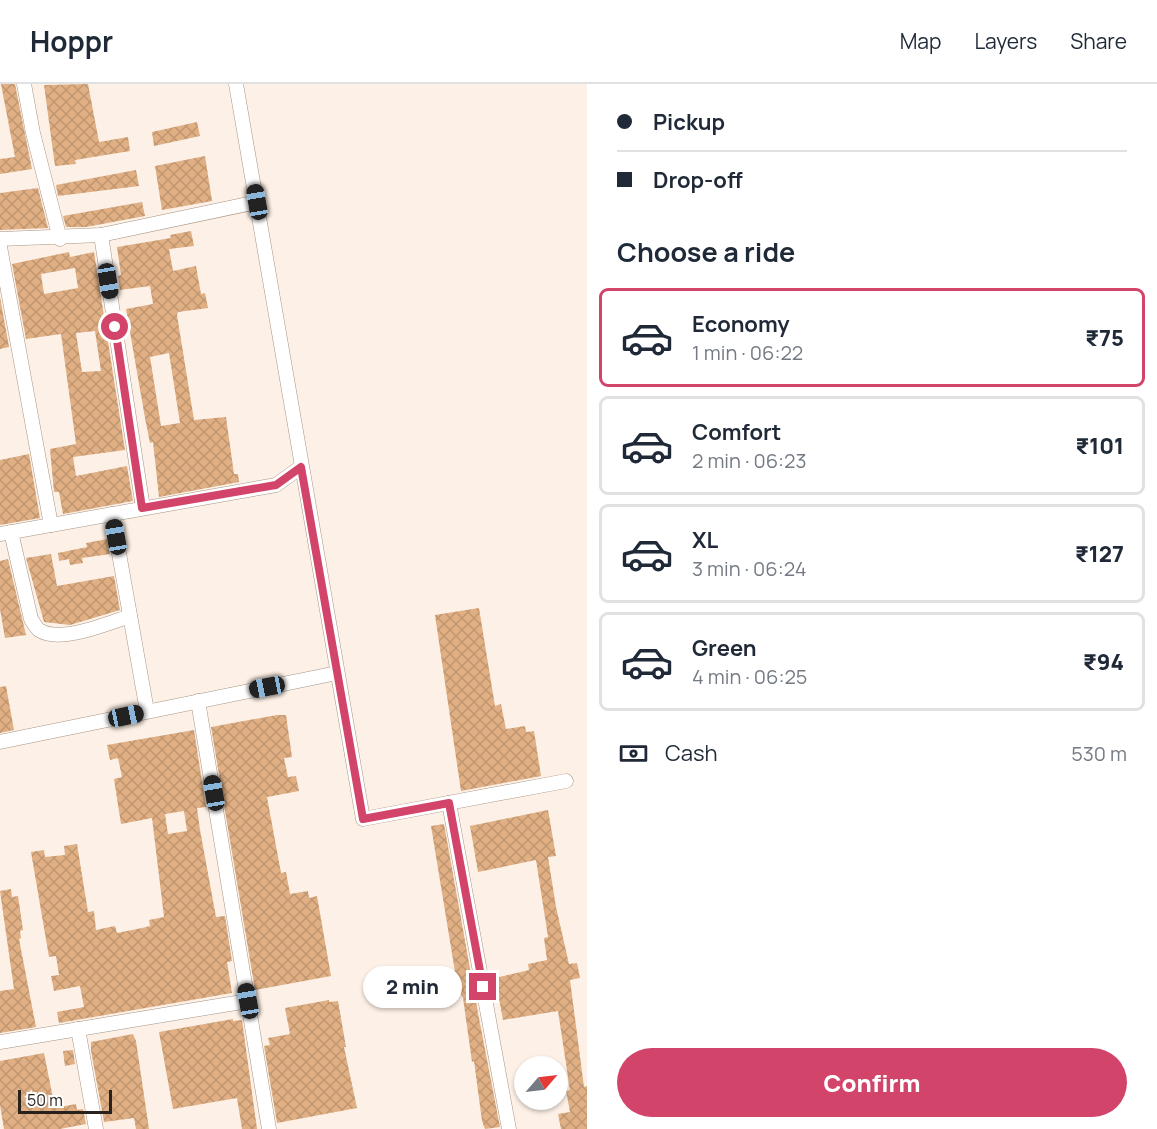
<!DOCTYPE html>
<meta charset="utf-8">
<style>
body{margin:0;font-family:Manrope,sans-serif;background:#f6f6f7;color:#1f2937;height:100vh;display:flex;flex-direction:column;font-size:22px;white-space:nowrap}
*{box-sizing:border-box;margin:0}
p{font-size:20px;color:#747a83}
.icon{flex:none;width:33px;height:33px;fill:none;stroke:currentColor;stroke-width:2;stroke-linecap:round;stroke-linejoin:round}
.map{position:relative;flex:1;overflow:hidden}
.details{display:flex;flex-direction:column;background:#fff;width:570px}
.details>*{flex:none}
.hud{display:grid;align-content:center;height:132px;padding:0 30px;background:#fff}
.needle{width:39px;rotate:62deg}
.buttons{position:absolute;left:514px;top:972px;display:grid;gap:12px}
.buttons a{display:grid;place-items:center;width:54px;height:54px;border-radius:50%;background:#fff;box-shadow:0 2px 4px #0004;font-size:30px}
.scale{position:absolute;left:18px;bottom:15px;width:94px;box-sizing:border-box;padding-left:6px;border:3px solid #29221c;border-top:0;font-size:16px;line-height:21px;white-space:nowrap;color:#29221c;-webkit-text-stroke:4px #fff;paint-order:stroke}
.end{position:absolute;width:27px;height:27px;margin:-14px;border:8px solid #d3446b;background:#fff;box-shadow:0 0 0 3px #fff}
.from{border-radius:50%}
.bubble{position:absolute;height:42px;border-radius:21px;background:#fff;box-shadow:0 2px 4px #0004;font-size:20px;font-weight:800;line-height:42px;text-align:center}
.car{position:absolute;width:18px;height:36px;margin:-18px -9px;border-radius:8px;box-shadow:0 0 4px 2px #0007;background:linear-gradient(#222 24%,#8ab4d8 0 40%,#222 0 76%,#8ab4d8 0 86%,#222 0)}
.hud b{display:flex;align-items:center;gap:21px;height:57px;font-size:22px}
.hud b+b{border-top:2px solid #e0e1e3}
.hud i{width:15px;height:15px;background:#1f2937}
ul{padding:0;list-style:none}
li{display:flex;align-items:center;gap:18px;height:99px;margin:0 12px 9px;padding:0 18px;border:3px solid #e0e1e3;border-radius:9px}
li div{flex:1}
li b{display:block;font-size:22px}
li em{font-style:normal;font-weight:800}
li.active{border-color:#d3446b}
li>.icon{width:54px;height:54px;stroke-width:1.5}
h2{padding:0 30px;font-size:27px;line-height:72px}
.pay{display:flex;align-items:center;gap:15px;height:66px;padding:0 30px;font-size:22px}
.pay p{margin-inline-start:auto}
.primary-button{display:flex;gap:12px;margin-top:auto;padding:12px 30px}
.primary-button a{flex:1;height:69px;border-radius:36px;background:#d3446b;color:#fff;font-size:24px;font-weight:800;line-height:69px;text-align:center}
header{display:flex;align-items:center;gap:36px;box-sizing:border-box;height:84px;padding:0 30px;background:#fff;border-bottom:2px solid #e0e1e3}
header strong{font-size:28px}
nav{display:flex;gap:33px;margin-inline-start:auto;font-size:21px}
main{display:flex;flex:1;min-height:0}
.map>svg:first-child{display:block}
.building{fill:url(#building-cross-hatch);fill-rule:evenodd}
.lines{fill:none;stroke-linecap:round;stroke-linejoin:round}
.minor-casing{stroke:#a79484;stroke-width:15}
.minor{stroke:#fff;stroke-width:14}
.route{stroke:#d3446b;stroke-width:8}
</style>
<header>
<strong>Hoppr</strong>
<nav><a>Map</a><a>Layers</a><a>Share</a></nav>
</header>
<main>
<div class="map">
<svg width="587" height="1045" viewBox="0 0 587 1045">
<defs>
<pattern id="building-cross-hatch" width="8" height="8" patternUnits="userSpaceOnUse" patternTransform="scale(1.5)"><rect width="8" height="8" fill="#e0af83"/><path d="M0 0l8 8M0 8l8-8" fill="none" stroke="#c09671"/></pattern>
</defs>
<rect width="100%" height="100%" fill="#fdf1e7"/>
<g class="building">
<path d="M1 0H15L32 85 0 90V75L15 73Z"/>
<path d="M88 0 99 58 128 53 130 67 75 76 76 80 55 82 44 1Z"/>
<path d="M197 38 200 52 154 62 152 48Z"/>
<path d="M205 72 212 117 162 126 155 82Z"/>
<path d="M136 86 139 102 58 112 56 101Z"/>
<path d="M38 104 48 144 0 146V109Z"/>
<path d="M142 118 145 132 86 143H66L63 132Z"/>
<path d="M191 147 194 162 169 165 173 187 196 182 201 210 205 209 208 224 178 228 177 231 194 336 226 333 234 390H238L239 398 159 413 153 358 150 359 145 334 126 225 153 220 150 202 120 206 118 192 121 191 117 163 171 154 170 151ZM169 269 180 339 161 342 150 273Z"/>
<path d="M69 168 70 173 94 168 125 366 73 373 76 392 127 382 133 417 63 430 59 408H54L50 365 76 360 61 250 26 255 12 180ZM75 184 78 204 44 210 41 190ZM95 247 101 287 82 288 76 249Z"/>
<path d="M0 213 9 263 0 265Z"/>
<path d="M29 370 40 434 0 441V376Z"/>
<path d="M107 455 110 470 82 474 83 479 70 481 69 475 59 477 58 469 87 463 86 459Z"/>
<path d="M51 470 57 502 114 492 120 526 70 541 44 538 26 474Z"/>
<path d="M8 475 26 551 5 554 0 525V477Z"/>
<path d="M479 524 495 622 501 620 506 645 525 642 526 648 534 647 541 692 461 707 435 531Z"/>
<path d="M6 602 14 646 0 649V603Z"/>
<path d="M277 631H286L292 673 284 674 288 693 296 692 299 707 267 713 281 789 286 788 290 810 308 807 309 814 317 812 331 892 255 906 211 643Z"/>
<path d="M194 646 206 723 197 724 200 746 216 833 225 832 232 877 227 878 232 909 59 939 57 928 84 923 80 902 54 907 51 892 59 891 56 872 49 873 31 768 44 766 45 773 65 771 64 762 77 760 88 828 94 827 96 846 115 842 117 849 142 844 150 842 149 836 164 833 152 734 121 740 114 695 122 693 118 674 110 676 107 661ZM184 727 187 747 168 750 165 730Z"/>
<path d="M548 726 556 772 548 773 556 823 569 880 577 879 580 894 570 896 584 1003 587 1002V1045H561L558 1030 570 1028 566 1007 570 1006 558 927 503 936 498 909 495 894 529 886 528 880 547 876 544 854 548 853 536 776 478 788 470 742Z"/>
<path d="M444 740 478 929 500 1043 485 1045 482 1037 474 977 472 978 463 914 458 906 431 742Z"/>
<path d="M11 805 12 813 18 812 23 846 20 847 21 854 19 855 36 943 0 949V907L14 905 0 807Z"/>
<path d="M329 916V918L338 917 346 963H344L357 1024 277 1039 264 962 270 961 268 954 290 950 285 924Z"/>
<path d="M233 935V937L242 936 257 1045H242L237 1014 173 1025 159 948Z"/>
<path d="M133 950 136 957 149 1045H136L134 1034 104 1038 91 967V958Z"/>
<path d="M73 966 75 980 65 982 63 967Z"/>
<path d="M44 969 55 1024 76 1020 77 1026 83 1025 86 1040 60 1045H4L0 1021V977Z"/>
</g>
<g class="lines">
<defs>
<g id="minor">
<path d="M24 0 33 49 60 155"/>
<path d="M236 0 363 735 566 697"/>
<path d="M101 151 143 424"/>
<path d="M0 155 101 151 257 118"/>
<path d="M0 163 51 441"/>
<path d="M112 430 147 627"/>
<path d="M11 448 31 535C33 538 36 544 39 546 60 560 109 539 130 532"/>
<path d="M0 450 276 401 301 383"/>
<path d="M198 617 269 1045"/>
<path d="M0 658 337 589"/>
<path d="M449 719 509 1045"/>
<path d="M78 945 96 1045"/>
<path d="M0 958 248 917"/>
</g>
</defs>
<use href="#minor" class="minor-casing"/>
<use href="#minor" class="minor"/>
</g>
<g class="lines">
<path class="route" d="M115 243 142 424 276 401 301 383 363 735 449 719 483 903"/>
</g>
</svg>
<div class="buttons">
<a><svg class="needle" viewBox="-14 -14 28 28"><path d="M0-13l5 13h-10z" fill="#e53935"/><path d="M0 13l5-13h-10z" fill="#747a83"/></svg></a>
</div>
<div class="scale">50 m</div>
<i class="end from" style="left:115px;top:243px"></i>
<i class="end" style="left:483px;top:903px"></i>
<div class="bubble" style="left:363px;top:882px;width:99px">2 min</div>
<i class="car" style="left:257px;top:118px;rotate:350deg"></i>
<i class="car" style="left:108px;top:197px;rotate:171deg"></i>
<i class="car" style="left:116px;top:453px;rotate:350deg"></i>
<i class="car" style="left:267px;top:603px;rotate:259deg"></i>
<i class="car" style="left:126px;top:632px;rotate:78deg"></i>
<i class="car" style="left:214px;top:709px;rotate:350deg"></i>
<i class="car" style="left:248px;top:917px;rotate:350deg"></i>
</div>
<section class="details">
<div class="hud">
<b><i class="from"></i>Pickup</b>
<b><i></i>Drop-off</b>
</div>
<h2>Choose a ride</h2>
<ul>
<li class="active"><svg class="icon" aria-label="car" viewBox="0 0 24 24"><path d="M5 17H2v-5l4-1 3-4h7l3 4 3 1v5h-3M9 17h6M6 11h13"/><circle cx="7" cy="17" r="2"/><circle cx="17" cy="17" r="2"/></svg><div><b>Economy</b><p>1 min · 06:22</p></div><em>₹75</em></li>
<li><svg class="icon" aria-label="car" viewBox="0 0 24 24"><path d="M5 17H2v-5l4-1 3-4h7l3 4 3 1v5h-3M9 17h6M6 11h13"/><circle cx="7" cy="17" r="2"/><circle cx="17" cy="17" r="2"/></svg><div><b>Comfort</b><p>2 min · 06:23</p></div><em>₹101</em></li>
<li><svg class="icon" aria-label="car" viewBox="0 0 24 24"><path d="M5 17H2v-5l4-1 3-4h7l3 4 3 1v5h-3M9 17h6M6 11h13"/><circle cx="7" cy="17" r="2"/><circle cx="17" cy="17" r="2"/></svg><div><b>XL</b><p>3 min · 06:24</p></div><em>₹127</em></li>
<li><svg class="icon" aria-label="car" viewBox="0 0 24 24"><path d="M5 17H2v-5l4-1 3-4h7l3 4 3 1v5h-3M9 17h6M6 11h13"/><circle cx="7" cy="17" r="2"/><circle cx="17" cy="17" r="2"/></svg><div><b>Green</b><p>4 min · 06:25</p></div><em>₹94</em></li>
</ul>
<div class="pay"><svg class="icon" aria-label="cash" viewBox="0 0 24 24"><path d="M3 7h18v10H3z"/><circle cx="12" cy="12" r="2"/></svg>Cash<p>530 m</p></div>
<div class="primary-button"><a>Confirm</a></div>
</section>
</main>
